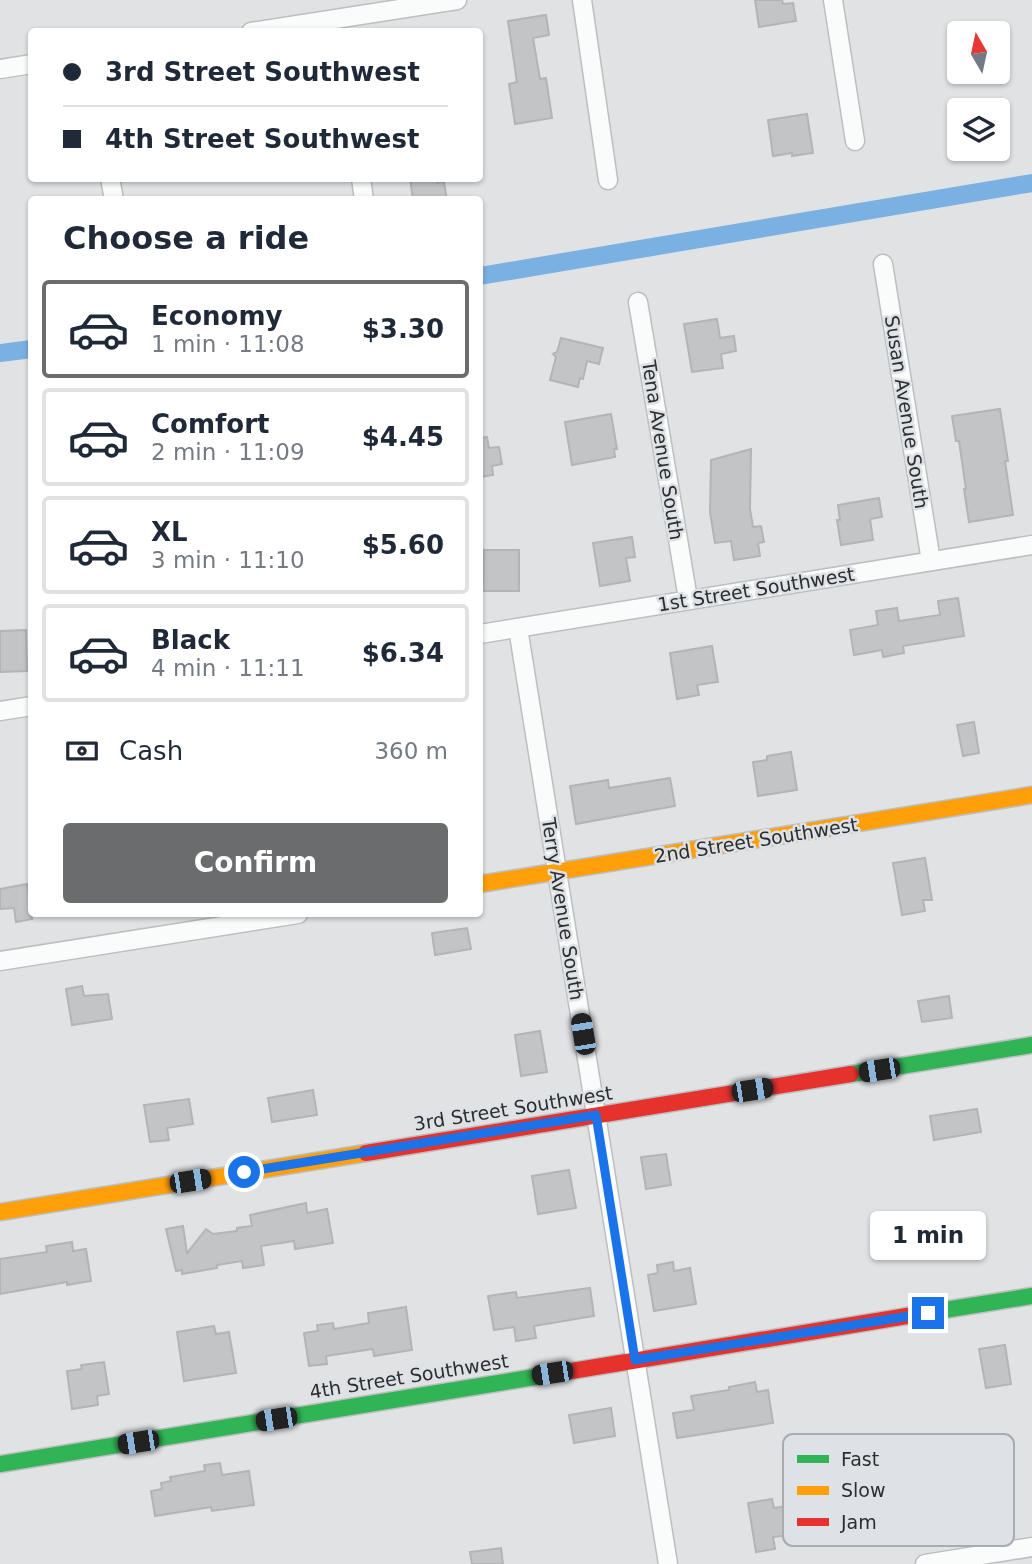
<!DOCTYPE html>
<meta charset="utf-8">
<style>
body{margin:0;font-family:"DejaVu Sans",sans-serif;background:#f2f2f3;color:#1f2937;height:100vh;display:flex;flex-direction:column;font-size:26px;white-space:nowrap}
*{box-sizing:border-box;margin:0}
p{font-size:23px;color:#747a83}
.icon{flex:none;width:38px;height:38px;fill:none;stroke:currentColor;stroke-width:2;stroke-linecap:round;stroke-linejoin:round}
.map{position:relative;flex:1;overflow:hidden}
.side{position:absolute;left:28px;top:196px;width:455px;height:721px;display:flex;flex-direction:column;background:#fff;border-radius:7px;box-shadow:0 2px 5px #0004}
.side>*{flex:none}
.hud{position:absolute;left:28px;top:28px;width:455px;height:154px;border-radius:7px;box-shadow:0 2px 5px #0004;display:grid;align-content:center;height:154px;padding:0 35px;background:#fff}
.needle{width:46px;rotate:351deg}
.buttons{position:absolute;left:947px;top:21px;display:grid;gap:14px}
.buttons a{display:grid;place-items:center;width:63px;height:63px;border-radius:7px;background:#fff;box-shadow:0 2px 5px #0004;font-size:35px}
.end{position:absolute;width:32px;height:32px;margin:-16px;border:9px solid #1a73e8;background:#fff;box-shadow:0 0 0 4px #fff}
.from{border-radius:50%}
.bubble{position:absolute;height:49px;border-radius:7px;background:#fff;box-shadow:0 2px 5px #0004;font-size:23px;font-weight:700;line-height:49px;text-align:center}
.car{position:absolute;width:21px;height:42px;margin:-21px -10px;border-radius:9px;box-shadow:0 0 5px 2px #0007;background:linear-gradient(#222 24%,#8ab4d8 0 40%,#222 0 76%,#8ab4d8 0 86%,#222 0)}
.hud b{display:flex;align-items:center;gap:24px;height:66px;font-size:26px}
.hud b+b{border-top:2px solid #e0e1e3}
.hud i{width:18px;height:18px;background:#1f2937}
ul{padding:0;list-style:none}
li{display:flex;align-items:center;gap:21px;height:98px;margin:0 14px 10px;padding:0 21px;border:4px solid #e0e1e3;border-radius:7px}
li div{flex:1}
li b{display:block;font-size:26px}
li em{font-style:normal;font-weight:700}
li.current{border-color:#6a6c6e}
li>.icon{width:63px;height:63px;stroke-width:1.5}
h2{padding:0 35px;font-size:32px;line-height:84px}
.pay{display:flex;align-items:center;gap:18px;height:77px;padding:0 35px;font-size:26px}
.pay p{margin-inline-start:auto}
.button{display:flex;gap:14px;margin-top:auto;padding:14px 35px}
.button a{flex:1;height:80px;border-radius:7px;background:#6a6c6e;color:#fff;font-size:28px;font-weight:700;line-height:80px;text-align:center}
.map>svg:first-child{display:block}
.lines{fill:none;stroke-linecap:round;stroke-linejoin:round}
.canal{stroke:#7ab1e2;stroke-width:18}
.building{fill:#c3c4c6;stroke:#b3b4b6;stroke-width:2}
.street-casing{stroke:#bdbec0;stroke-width:21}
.fast-casing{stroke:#bdbec0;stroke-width:19}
.slow-casing{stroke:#bdbec0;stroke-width:19}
.jam-casing{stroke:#bdbec0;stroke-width:19}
.street{stroke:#fafbfb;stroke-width:18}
.fast{stroke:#30b455;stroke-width:16}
.slow{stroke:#ff9f0a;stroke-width:16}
.jam{stroke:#e5322d;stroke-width:16}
.route{stroke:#1a73e8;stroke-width:9}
.labels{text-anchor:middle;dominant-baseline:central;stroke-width:5;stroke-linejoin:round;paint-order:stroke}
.street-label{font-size:19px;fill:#2b2d2f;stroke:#dee2e6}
.key{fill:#dee2e6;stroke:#a8acaf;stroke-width:2}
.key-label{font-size:19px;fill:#2b2d2f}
</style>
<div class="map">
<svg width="1032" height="1564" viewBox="0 0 1032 1564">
<rect width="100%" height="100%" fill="#e0e2e4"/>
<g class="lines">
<g class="canal">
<path d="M480 276 1032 183"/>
<path d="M0 353 32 349"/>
</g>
</g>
<g class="building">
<path d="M755 0H782L783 4 793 3 796 21 759 27Z"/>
<path d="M546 15 549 35 533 38 540 79 546 78 552 118 515 124 509 84 517 82 508 21Z"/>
<path d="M807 114 813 153 792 156V153L773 156 768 120Z"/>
<path d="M410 178H436L437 183 444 182 447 200H413Z"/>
<path d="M717 319 720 338 734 336 736 351 721 354 723 368 692 372 684 324Z"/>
<path d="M561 338 603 348 599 364 587 361 583 379 580 378 578 387 550 380 556 357 553 354 557 352Z"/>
<path d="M1000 409 1008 461H1005L1013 515 969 522 964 489H966L959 441H956L952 416Z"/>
<path d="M611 414 617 449H614L615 457 572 465 565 422Z"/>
<path d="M487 437 489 448 499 447 502 464 492 466 493 475 480 477V438Z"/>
<path d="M751 449 750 509 753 527 761 526 764 542 758 543 760 556 734 560 731 541 715 543 710 512 711 460Z"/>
<path d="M879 498 882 517 870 519 873 540 841 545 837 520H840L838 505Z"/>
<path d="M632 537 635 557 626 558 630 581 600 586 593 543Z"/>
<path d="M484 550H519V591H483Z"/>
<path d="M958 598 964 636 903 646 904 653 883 657 882 650 854 655 850 630 878 625 876 611 897 608 899 621 940 615 938 601Z"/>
<path d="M26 630 27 671 0 672V631Z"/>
<path d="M712 646 718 682 697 685 699 695 677 699 670 653Z"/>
<path d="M974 722 979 753 963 756 957 725Z"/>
<path d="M791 752 797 790 758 796 753 762 767 760V756Z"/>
<path d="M670 778 675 806 576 824 570 786 608 780 609 788Z"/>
<path d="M925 858 932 900H923L925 911 902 915 893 863Z"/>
<path d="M27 884 32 919 16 922 14 908 0 909V889Z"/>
<path d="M467 928 471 949 435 955 432 933Z"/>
<path d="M82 986 84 996 108 994 112 1019 72 1025 66 989Z"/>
<path d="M949 996 952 1018 922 1022 918 1001Z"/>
<path d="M540 1031 547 1072 521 1076 515 1035Z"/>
<path d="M313 1090 317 1115 272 1122 268 1098Z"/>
<path d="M189 1099 193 1124 167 1128 169 1140 150 1142 144 1105Z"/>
<path d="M977 1109 981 1132 934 1140 930 1116Z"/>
<path d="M666 1154 671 1185 646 1189 641 1157Z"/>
<path d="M569 1170 576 1208 538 1214 532 1176Z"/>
<path d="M306 1203 307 1213 327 1209 333 1243 295 1249 294 1241 261 1246 264 1265 243 1268 242 1261 217 1265V1268L182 1274V1270L176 1271 166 1229 183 1226 187 1253 206 1229 213 1234 237 1231V1228L252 1226 250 1215Z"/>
<path d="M72 1242 73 1251 86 1249 91 1281 67 1285V1282L0 1294V1259L47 1252 46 1246Z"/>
<path d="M673 1262 674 1271 690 1268 696 1304 654 1311 648 1275 658 1273 657 1265Z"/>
<path d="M590 1288 594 1316 534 1326 536 1338 516 1341 514 1327 494 1330 488 1296 516 1292 517 1298Z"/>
<path d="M406 1307 412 1350 374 1356 373 1349 326 1356 327 1364 309 1366 304 1333 318 1331 317 1325 333 1323 334 1329 369 1323 368 1313Z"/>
<path d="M214 1326 216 1334 229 1332 236 1373 184 1381 177 1332Z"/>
<path d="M1005 1345 1011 1384 986 1388 979 1349Z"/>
<path d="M104 1362 109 1394 97 1396 98 1405 72 1409 67 1371 82 1369 81 1365Z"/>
<path d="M755 1382 757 1392 768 1390 773 1423 677 1438 673 1413 694 1410 691 1396 729 1390V1387Z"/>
<path d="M611 1408 615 1436 574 1443 569 1415Z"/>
<path d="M220 1463 222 1475 249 1471 254 1505 212 1511 211 1507 155 1516 151 1491 162 1489 161 1483 171 1481 170 1477 205 1471 204 1465Z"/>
<path d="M848 1486 855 1527 773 1537 775 1549 756 1552 748 1503 772 1499 774 1508 809 1503 808 1499 827 1496 826 1489Z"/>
<path d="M501 1548 503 1564H472L470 1552Z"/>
</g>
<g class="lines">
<defs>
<g id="street">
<path d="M582 0 608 180"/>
<path d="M833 0 855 141"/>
<path d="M251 32 457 0"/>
<path d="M0 69 32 64"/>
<path d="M110 178 114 200"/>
<path d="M361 178 364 200"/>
<path d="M883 264 931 561"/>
<path d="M638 302 688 599"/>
<path d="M518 628 668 1564"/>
<path d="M480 634 1032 545"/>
<path d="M0 711 32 706"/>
<path d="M0 961 298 914"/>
<path d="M925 1564 1032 1547"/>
</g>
<g id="fast">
<path d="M851 1074 1032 1045"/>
<path d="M907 1316 1032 1296"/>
<path d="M0 1464 541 1376"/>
</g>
<g id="slow">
<path d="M480 884 1032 795"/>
<path d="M0 1212 366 1153"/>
</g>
<g id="jam">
<path d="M366 1153 851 1074"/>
<path d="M541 1376 907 1316"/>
</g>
</defs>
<use href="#street" class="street-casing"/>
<use href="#fast" class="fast-casing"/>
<use href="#slow" class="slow-casing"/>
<use href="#jam" class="jam-casing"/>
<use href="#street" class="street"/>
<use href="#fast" class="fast"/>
<use href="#slow" class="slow"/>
<use href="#jam" class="jam"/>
</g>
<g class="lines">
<path class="route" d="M244 1172 596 1115 635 1360 928 1313"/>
</g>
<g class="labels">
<g class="street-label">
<text transform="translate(907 412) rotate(81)">Susan Avenue South</text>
<text transform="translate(663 450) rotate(81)">Tena Avenue South</text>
<text transform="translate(756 589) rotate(-9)">1st Street Southwest</text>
<text transform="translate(756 840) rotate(-9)">2nd Street Southwest</text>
<text transform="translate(563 909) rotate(81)">Terry Avenue South</text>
<text transform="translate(513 1108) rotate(-9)">3rd Street Southwest</text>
<text transform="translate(409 1376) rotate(-9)">4th Street Southwest</text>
</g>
</g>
<rect x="783" y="1434" width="231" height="112" rx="10" class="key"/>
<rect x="797" y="1455" width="32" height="8" fill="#30b455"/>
<rect x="797" y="1486" width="32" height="9" fill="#ff9f0a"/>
<rect x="797" y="1518" width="32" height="8" fill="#e5322d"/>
<g class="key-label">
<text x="841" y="1466">Fast</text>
<text x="841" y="1497">Slow</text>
<text x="841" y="1529">Jam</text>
</g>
</svg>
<div class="buttons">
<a><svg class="needle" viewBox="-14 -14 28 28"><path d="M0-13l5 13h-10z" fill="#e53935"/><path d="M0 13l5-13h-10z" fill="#747a83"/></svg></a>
<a><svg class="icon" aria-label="layers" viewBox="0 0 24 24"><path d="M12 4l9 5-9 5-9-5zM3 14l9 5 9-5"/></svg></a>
</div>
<i class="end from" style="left:244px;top:1172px"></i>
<i class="end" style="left:928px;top:1313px"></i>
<div class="bubble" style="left:870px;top:1211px;width:116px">1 min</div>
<i class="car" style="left:583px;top:1034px;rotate:351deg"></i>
<i class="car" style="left:879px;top:1070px;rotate:261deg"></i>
<i class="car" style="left:752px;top:1090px;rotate:81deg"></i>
<i class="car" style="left:190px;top:1181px;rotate:81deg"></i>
<i class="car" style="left:552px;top:1373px;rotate:261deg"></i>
<i class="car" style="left:276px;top:1419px;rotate:261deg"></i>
<i class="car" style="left:138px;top:1442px;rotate:261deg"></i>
<div class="hud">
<b><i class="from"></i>3rd Street Southwest</b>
<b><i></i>4th Street Southwest</b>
</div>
<section class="side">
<h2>Choose a ride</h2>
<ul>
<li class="current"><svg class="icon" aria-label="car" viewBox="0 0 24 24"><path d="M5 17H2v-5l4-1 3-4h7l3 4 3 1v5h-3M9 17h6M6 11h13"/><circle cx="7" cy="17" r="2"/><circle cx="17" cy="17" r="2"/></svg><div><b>Economy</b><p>1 min · 11:08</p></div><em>$3.30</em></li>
<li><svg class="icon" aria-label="car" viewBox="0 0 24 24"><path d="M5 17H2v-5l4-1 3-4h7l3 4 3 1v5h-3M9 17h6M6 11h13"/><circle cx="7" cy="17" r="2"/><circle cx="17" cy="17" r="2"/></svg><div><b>Comfort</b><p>2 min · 11:09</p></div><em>$4.45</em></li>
<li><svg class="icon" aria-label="car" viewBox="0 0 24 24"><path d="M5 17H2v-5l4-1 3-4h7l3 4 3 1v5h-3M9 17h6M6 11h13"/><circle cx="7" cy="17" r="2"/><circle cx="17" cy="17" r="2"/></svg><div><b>XL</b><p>3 min · 11:10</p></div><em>$5.60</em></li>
<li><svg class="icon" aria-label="car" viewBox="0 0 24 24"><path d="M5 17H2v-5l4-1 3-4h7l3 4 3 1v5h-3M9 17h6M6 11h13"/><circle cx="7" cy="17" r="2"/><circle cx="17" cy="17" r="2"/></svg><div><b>Black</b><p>4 min · 11:11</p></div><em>$6.34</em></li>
</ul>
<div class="pay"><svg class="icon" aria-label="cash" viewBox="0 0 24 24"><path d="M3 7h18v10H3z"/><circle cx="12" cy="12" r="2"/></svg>Cash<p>360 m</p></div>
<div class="button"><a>Confirm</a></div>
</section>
</div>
